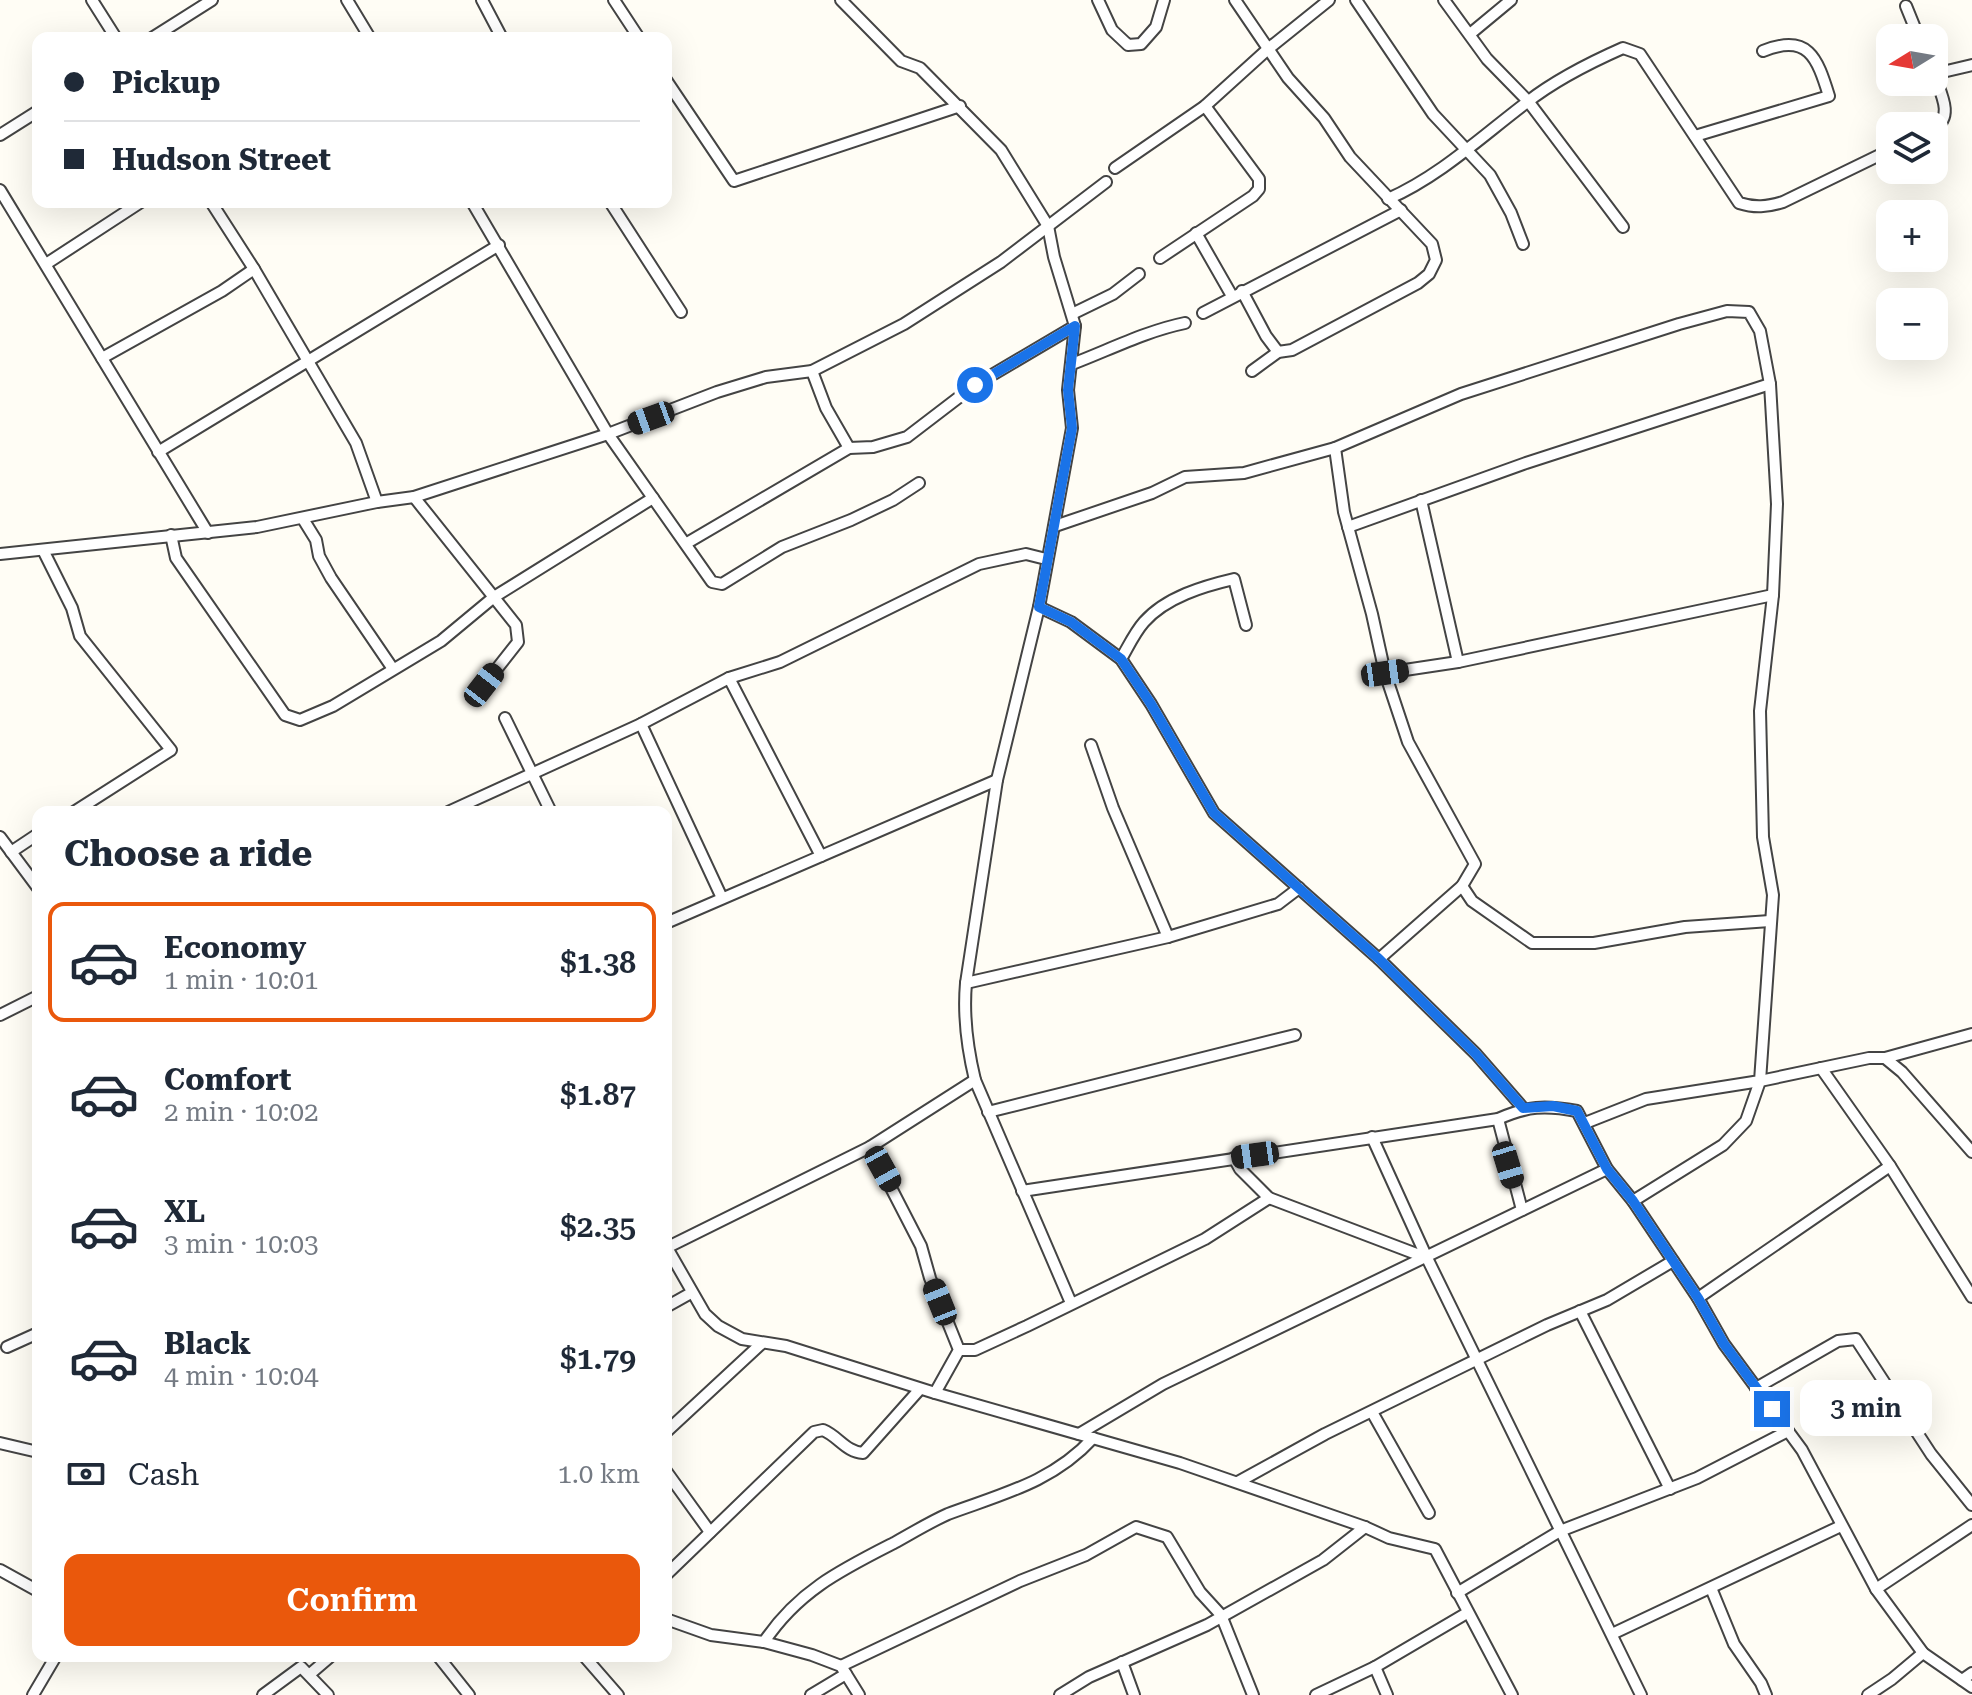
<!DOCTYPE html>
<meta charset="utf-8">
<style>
body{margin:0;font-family:"Roboto Serif",serif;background:#f6f6f7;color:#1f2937;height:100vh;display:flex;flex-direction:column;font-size:30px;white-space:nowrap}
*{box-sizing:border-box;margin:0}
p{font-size:26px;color:#747a83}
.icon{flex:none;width:44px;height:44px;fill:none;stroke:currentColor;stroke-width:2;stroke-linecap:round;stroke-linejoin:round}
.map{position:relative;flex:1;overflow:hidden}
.panel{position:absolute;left:32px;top:806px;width:640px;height:856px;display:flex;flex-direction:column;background:#fff;border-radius:16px;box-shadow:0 8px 32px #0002}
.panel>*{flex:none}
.banner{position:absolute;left:32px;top:32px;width:640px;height:176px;border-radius:16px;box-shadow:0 8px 32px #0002;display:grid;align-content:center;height:176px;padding:0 32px;background:#fff}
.needle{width:52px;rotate:259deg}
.buttons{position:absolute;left:1876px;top:24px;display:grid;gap:16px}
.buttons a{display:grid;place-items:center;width:72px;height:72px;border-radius:16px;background:#fff;box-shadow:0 8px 32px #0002;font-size:40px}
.end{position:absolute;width:36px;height:36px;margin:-18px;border:10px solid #1a73e8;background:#fff;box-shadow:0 0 0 4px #fff}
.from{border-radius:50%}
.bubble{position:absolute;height:56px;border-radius:16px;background:#fff;box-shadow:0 8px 32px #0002;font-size:26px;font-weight:600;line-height:56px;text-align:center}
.car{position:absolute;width:24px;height:48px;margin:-24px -12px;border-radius:10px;box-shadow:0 0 6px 2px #0007;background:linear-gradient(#222 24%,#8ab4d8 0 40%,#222 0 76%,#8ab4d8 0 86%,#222 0)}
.banner b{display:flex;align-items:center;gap:28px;height:76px;font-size:30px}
.banner b+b{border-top:2px solid #e0e1e3}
.banner i{width:20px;height:20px;background:#1f2937}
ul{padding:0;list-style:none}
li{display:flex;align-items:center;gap:24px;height:120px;margin:0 16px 12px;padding:0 16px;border:4px solid transparent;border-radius:16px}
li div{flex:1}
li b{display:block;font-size:30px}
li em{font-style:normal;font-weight:600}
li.current{border-color:#ea580c}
li>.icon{width:72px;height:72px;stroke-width:1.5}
h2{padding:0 32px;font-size:36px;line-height:96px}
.pay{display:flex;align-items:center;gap:20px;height:88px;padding:0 32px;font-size:30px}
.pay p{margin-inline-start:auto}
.button{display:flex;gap:16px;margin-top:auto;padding:16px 32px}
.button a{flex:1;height:92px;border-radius:16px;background:#ea580c;color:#fff;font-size:32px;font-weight:600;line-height:92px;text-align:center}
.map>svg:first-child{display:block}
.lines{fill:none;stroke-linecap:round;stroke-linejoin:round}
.minor-casing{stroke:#444;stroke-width:14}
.minor{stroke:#fff;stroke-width:10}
.route{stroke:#1a73e8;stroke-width:10}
</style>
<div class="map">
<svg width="1972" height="1695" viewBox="0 0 1972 1695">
<rect width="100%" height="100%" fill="#fffdf5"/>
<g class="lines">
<defs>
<g id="minor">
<path d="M92 0 116 38"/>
<path d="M347 0 370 38"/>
<path d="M482 0 502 38"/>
<path d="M614 0 639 38"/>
<path d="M841 0 901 61 920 68 1001 150 1048 226 1054 257 1075 326 1068 390 1072 428 1039 607 997 780 966 983C963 1017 967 1047 975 1080L1071 1303"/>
<path d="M1098 0 1112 30 1128 45 1141 44 1156 27 1164 0"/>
<path d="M1235 0 1288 78 1324 118 1350 157 1432 244 1436 260 1429 274 1418 283 1292 350 1278 352 1252 371"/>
<path d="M1356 0 1433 114 1490 175 1511 213 1523 244"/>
<path d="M1444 0 1487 59 1528 101 1623 227"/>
<path d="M1906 6 1919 38"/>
<path d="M1470 34 1511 0"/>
<path d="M152 38 212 0"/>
<path d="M1934 74C1940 92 1955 117 1934 128"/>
<path d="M1934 74 1972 65"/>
<path d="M666 80 734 181 960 106"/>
<path d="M0 135 38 111"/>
<path d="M1695 136 1829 96C1817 57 1808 33 1763 51"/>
<path d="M1115 168 1205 106 1268 49 1329 0"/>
<path d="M0 190 208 533"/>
<path d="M1388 199C1440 176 1481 137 1526 103 1555 80 1589 63 1623 48L1640 54 1739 203C1755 208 1767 207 1783 202L1890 150"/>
<path d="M211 202 254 269 356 443 377 502"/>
<path d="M472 202 608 434 712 582 722 584 782 547 851 520 893 500 919 483"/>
<path d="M610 202 681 312"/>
<path d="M1196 233 1232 296"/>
<path d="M1160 258 1253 196 1259 189V179L1205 106"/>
<path d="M46 264 141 202"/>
<path d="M1242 291 1266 336 1278 352"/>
<path d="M1203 313 1401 210"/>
<path d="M1072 314 1113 294 1139 274"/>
<path d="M102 358 222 291 254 269"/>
<path d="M1072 364C1109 350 1146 331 1185 323"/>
<path d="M812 371 826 408 849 448"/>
<path d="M1335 448 1344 512 1372 614 1385 673 1408 742 1475 864 1462 886 1379 959"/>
<path d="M158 452 499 245"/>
<path d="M414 497 516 625 518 642 484 685"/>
<path d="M1421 500 1458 662"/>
<path d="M303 519 316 540 319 556 331 578 393 669"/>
<path d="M1055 526 1152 493 1185 477 1244 473 1335 448 1461 394 1679 324 1727 311 1749 312 1760 331 1770 384 1777 504 1773 595 1760 711 1763 837 1773 895 1760 1081 1646 1099 1585 1123"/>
<path d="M1348 527 1526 463 1770 384"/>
<path d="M171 535 176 558 285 715 300 720 333 706 441 641 494 597 653 498"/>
<path d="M687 543 849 448 873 447 907 437 975 385 1075 326"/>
<path d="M43 550 72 608 80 636 171 750 74 812"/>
<path d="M0 554 257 527 377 502 414 497 608 434 717 392 766 377 812 371 904 324 1001 262 1106 182"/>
<path d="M1039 607 1071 622 1121 659 1151 704 1214 813 1379 959 1476 1054 1523 1108"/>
<path d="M1121 659C1128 647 1135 632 1144 622 1166 597 1204 586 1234 579L1246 625"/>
<path d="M1385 673 1458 662 1773 595"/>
<path d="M729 678 821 856"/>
<path d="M505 718 551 812"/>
<path d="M641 724 722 898"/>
<path d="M1091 745 1113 808 1168 937"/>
<path d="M448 812 641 724 729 678 780 662 979 564 1026 554 1046 559"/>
<path d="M0 837 38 888"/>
<path d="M11 852 38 834"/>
<path d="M1462 886 1472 901 1532 943H1594L1685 927 1770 921"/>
<path d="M666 923 997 780"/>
<path d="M966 983 1168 937 1278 904 1299 888"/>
<path d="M0 1015 38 996"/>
<path d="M1885 1058 1972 1034"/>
<path d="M1821 1068 1890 1166 1972 1297"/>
<path d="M988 1112 1295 1035"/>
<path d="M1498 1119 1522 1210"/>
<path d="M1372 1137 1427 1258 1641 1695"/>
<path d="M870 1147 921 1246 930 1278 959 1350 935 1393"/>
<path d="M1234 1158 1240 1169 1269 1198 1427 1258"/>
<path d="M1022 1191 1498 1119C1527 1106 1545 1105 1577 1111L1607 1169 1633 1201 1698 1298 1724 1344 1802 1450 1876 1589 1923 1653 1972 1687"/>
<path d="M1633 1201 1723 1145 1746 1121 1760 1081 1869 1058H1885L1902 1072 1972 1152"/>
<path d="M666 1246 705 1314 718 1326 742 1339 786 1346 935 1393 1180 1463 1365 1527 1389 1538 1435 1549 1512 1695"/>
<path d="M666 1248 870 1147 975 1080"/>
<path d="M1698 1298 1890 1166"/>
<path d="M666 1307 691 1293"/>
<path d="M1580 1311 1670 1489"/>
<path d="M7 1347 38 1333"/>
<path d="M959 1350H975L1027 1326 1205 1239 1269 1198"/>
<path d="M1756 1388 1838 1341 1856 1339 1931 1454 1972 1505"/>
<path d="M1372 1412 1429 1513"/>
<path d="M666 1432 761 1344"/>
<path d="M1079 1434 1163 1384 1607 1169"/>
<path d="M0 1443 38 1452"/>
<path d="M666 1471 710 1532"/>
<path d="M1238 1482 1325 1434 1547 1325 1607 1300 1673 1261"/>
<path d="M0 1570 38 1591"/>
<path d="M666 1575 814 1432 823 1430C838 1436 846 1452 863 1453L920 1389"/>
<path d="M1711 1588 1734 1644 1761 1683 1766 1695"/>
<path d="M1876 1589 1972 1525"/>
<path d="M1457 1593 1560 1531 1697 1478 1788 1431"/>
<path d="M666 1619 711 1635 764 1642 812 1655 841 1666 859 1695"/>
<path d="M1612 1634 1841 1526"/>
<path d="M764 1642C798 1591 841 1570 894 1543 912 1533 930 1522 948 1514 1002 1494 1053 1482 1093 1438"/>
<path d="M438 1656 469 1695"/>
<path d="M584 1656 618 1695"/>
<path d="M1122 1662 1134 1695"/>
<path d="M841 1666 1020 1581 1086 1555 1136 1527 1167 1537 1200 1592 1221 1615 1253 1695"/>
<path d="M1375 1667 1387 1695"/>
<path d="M310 1674 331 1656"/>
<path d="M1962 1680 1972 1673"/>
<path d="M33 1695 56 1656"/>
<path d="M263 1695 301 1667 328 1695"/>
<path d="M811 1695 846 1674"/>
<path d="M1060 1695 1089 1677 1207 1625 1323 1560 1365 1527"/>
<path d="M1316 1695 1375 1667 1467 1613"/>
<path d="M1868 1695 1892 1679 1923 1653"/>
</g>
</defs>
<use href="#minor" class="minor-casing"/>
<use href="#minor" class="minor"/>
</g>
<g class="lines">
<path class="route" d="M975 385 1075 326 1068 390 1072 428 1039 607 1071 622 1121 659 1151 704 1214 813 1379 959 1476 1054 1523 1108 1553 1106 1577 1111 1607 1169 1633 1201 1698 1298 1724 1344 1772 1409"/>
</g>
</svg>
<div class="buttons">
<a><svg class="needle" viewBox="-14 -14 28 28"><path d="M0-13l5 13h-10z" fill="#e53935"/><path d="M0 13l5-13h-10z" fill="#747a83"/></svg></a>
<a><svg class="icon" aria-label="layers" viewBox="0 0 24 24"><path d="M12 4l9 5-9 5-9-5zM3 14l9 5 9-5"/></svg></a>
<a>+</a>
<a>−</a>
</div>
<i class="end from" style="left:975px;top:385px"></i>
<i class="end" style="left:1772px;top:1409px"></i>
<div class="bubble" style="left:1800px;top:1380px;width:132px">3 min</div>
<i class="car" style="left:651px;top:418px;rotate:250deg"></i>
<i class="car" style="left:1385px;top:673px;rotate:82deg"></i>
<i class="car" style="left:484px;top:685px;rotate:38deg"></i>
<i class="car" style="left:1255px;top:1155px;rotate:262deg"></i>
<i class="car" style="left:1508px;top:1165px;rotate:163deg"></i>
<i class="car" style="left:883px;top:1169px;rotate:151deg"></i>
<i class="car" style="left:940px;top:1302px;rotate:338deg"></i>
<div class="banner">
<b><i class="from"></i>Pickup</b>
<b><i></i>Hudson Street</b>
</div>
<section class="panel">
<h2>Choose a ride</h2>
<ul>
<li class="current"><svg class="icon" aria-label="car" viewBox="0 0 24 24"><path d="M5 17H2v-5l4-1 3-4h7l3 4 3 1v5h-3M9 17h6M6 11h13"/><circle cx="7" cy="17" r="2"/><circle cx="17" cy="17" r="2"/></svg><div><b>Economy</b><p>1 min · 10:01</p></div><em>$1.38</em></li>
<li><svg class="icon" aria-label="car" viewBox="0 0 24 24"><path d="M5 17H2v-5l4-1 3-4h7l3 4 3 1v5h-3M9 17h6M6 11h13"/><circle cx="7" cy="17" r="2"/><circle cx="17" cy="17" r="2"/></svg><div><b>Comfort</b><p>2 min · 10:02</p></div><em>$1.87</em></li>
<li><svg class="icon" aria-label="car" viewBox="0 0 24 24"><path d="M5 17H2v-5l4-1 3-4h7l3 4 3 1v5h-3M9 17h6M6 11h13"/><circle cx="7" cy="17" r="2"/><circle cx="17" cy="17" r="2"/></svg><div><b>XL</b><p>3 min · 10:03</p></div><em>$2.35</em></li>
<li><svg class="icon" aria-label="car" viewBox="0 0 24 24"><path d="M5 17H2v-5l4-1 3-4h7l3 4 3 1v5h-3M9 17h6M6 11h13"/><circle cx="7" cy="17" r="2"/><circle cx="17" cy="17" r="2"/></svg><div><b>Black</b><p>4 min · 10:04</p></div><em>$1.79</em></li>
</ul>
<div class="pay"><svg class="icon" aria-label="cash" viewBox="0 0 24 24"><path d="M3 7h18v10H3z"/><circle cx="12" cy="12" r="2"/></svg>Cash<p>1.0 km</p></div>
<div class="button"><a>Confirm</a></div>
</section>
</div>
